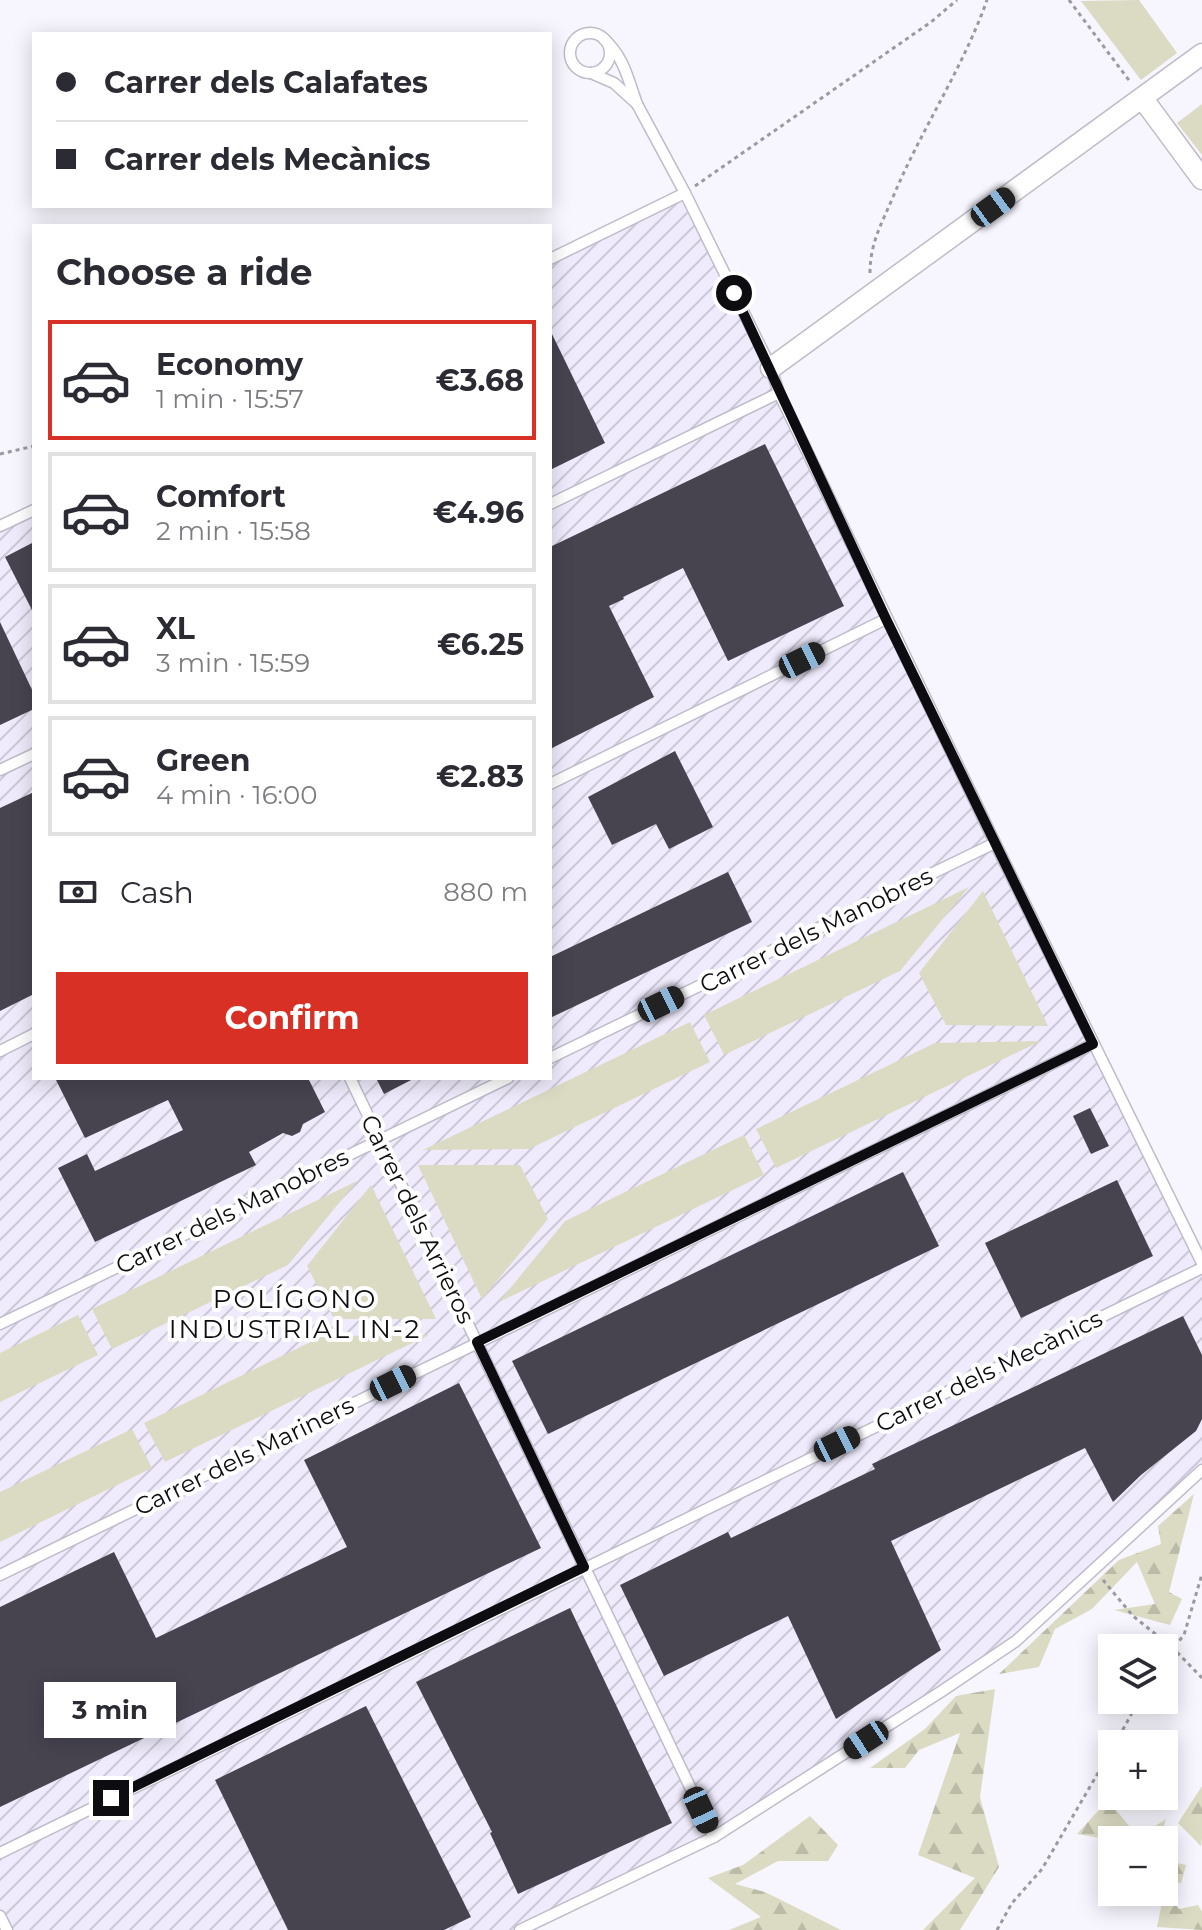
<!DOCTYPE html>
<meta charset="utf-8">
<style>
body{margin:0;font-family:Montserrat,sans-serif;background:#f2f2f3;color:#2b2b33;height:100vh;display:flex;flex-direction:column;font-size:30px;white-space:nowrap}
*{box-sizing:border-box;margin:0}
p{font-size:26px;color:#7c7c81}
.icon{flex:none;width:44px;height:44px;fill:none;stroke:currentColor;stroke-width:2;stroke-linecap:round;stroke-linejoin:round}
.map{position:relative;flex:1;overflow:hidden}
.details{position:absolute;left:32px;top:224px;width:520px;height:856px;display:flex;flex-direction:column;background:#fff;border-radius:0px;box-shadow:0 4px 20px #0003}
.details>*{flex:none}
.guide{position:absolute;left:32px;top:32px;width:520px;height:176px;border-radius:0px;box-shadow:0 4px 20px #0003;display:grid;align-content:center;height:176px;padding:0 24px;background:#fff}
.controls{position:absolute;left:1098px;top:1634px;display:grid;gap:16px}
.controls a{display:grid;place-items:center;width:80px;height:80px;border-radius:0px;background:#fff;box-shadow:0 4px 20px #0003;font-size:40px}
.end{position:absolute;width:36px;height:36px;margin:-18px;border:10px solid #0d0c10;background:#fff;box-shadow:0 0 0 4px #fff}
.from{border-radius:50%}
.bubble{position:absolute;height:56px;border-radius:0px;background:#fff;box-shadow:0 4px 20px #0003;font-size:26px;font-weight:700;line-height:56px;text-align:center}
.car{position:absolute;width:24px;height:48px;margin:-24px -12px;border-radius:10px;box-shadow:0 0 6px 2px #0007;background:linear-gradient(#222 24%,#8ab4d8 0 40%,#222 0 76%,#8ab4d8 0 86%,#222 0)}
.guide b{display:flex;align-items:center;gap:28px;height:76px;font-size:30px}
.guide b+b{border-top:2px solid #e1e1e2}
.guide i{width:20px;height:20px;background:#2b2b33}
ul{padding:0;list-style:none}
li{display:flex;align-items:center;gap:24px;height:120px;margin:0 16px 12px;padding:0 8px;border:4px solid #e1e1e2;border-radius:0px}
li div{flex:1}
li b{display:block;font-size:30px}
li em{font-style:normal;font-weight:700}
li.selected{border-color:#d93025}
li>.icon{width:72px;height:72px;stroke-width:1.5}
h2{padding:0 24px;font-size:36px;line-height:96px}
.pay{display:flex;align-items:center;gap:20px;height:88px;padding:0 24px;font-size:30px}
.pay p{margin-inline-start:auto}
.action{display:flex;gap:16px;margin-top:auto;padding:16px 24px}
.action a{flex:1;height:92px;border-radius:0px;background:#d93025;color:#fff;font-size:32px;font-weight:700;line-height:92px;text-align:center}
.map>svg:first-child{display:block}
.industrial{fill:url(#industrial-furrows)}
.forest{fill:url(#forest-firs)}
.garden{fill:#dbdbc4}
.building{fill:#474450}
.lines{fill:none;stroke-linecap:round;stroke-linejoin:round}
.lane-casing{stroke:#bfbbc9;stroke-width:13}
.street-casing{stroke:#bfbbc9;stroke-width:23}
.path{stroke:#9c9aa1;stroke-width:3;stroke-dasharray:4 4;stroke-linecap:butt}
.lane{stroke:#fff;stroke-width:10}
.street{stroke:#fff;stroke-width:20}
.route{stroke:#0d0c10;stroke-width:10}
.labels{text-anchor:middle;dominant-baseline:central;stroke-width:8;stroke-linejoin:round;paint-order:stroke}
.street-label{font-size:24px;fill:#0d0c10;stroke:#fff}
.neighbourhood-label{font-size:26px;letter-spacing:2px;fill:#0d0c10;stroke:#fff}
</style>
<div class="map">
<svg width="1202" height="1930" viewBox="0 0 1202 1930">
<defs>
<pattern id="industrial-furrows" width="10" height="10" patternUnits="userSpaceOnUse" patternTransform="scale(2)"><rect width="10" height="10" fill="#efebfc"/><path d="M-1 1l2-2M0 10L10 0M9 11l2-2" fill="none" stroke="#ccc8d7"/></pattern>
<pattern id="forest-firs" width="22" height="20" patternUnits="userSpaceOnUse" patternTransform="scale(2)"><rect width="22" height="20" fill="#dbdbc4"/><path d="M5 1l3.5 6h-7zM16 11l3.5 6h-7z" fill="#bbbba7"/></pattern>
</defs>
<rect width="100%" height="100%" fill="#f7f5fd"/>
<path class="industrial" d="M679 197 771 368 1202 1263V1470L1016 1641 714 1837 520 1930H7L0 1916V526L34 510V1078H550V260Z"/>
<g class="forest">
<path d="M1194 1494 1169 1592 1182 1599 1170 1625 1114 1610 1155 1604 1137 1562 1092 1609 1055 1629 1039 1667 999 1674 1119 1560 1161 1544 1158 1526Z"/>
<path d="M995 1689 980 1797 999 1867 960 1930H923L975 1878 918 1855 960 1733 919 1750 905 1768H870L925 1729 956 1696Z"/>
<path d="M1202 1786V1839L1201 1846 1178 1823Z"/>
<path d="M1108 1800 1138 1837 1166 1819 1160 1840H1112L1077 1834Z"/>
<path d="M810 1816 838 1845 828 1861H778L735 1884 765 1892 841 1930H729L761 1917 708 1878 743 1865Z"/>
<path d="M1164 1860 1186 1865 1181 1883 1164 1884Z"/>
<path d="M1164 1888 1179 1909 1198 1905 1202 1912V1930L1157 1927 1162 1903 1151 1892H1164Z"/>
</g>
<g class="garden">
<path d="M1139 0 1177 53 1141 80 1081 1Z"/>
<path d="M1202 104V155L1177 123Z"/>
<path d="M969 887 900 971 724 1055 704 1015Z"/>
<path d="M983 891 1048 1026 946 1025 919 973Z"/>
<path d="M690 1022 710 1062 529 1149 423 1150Z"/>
<path d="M1041 1041 776 1168 756 1129 935 1043Z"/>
<path d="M744 1135 764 1175 499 1302 565 1221Z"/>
<path d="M418 1165H520L548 1219 482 1299Z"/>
<path d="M357 1181 288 1265 112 1349 92 1309Z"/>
<path d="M371 1185 436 1319H334L307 1266Z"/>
<path d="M78 1315 98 1355 0 1402V1353Z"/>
<path d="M429 1335 165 1462 144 1423 323 1336Z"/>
<path d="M132 1429 152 1468 0 1542V1492Z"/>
</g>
<g class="building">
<path d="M550 330 605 443 550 470Z"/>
<path d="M765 444 844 606 728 661 683 568 623 597 624 599 609 606 654 697 550 749V547Z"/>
<path d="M34 542V614L5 557Z"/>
<path d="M0 622 34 694V709L0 725Z"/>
<path d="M675 751 713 827 669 849 656 824 612 845 588 797Z"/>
<path d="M34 792V994L0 1011V808Z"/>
<path d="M728 872 752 922 550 1018V957Z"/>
<path d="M55 1078H308L325 1112 303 1124 300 1132 292 1136 283 1133 249 1152 256 1165 95 1242 58 1168 87 1154 95 1171 183 1130 168 1100 85 1138Z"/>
<path d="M376 1078H415L384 1094Z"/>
<path d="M1090 1108 1109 1146 1091 1154 1073 1116Z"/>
<path d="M903 1172 939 1246 548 1434 512 1361Z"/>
<path d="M1117 1180 1153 1256 1021 1318 985 1243Z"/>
<path d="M1183 1316 1202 1355V1419L1196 1431 1141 1475 1113 1502 1085 1448 891 1541 941 1650 836 1719 788 1616 664 1676 620 1585 728 1532 731 1538 875 1469 872 1464Z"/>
<path d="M459 1383 541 1548 0 1807V1607L114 1552 156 1638 347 1547 304 1460Z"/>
<path d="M570 1608 672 1823 518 1894 490 1833 492 1832 416 1682Z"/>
<path d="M366 1706 471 1917 444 1930H288L215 1780Z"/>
</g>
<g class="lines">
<defs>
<g id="lane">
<circle cx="590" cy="53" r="20"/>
<path d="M591 73 614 83 637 104C628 79 624 57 604 39"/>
<path d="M637 104 685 193 771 368 779 393 995 843 1202 1263"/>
<path d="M550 259 685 193"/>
<path d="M550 504 779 393"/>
<path d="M0 526 34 510"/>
<path d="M0 770 34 754"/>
<path d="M550 784 886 619"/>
<path d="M0 1051 34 1034"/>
<path d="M550 1058 995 843"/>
<path d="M350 1078 714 1837"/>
<path d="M0 1324 508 1078"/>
<path d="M0 1575 1093 1044"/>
<path d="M0 1853 1202 1268"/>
<path d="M0 1916 7 1930"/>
<path d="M520 1930 714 1837 942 1691 1016 1641 1202 1470"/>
</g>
<g id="street">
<path d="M1143 99 1202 179"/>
<path d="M771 368 1202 54"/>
</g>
</defs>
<use href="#lane" class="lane-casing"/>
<use href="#street" class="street-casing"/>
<g class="path">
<path d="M1069 0 1131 83"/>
<path d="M695 186 931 22 957 0"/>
<path d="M870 273C870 243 882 223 893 197 921 130 963 68 987 0"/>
<path d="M0 454 34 446"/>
<path d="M1103 1580 1133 1616 1173 1648 1202 1678"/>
<path d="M1164 1659 1184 1635 1202 1574"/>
<path d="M1115 1744 1139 1700"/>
<path d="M997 1930 1012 1903 1042 1869 1112 1749"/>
</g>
<use href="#lane" class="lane"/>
<use href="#street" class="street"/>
</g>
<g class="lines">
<path class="route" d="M111 1798 584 1567 477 1342 1093 1044 886 619 734 293"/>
</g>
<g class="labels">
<g class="street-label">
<text transform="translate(816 930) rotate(-26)">Carrer dels Manobres</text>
<text transform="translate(232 1211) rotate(-26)">Carrer dels Manobres</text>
<text transform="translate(418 1219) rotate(64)">Carrer dels Arrieros</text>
<text transform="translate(989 1371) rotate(-26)">Carrer dels Mecànics</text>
<text transform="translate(244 1456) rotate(-26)">Carrer dels Mariners</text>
</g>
<g class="neighbourhood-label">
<text x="295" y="1299">POLÍGONO<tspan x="295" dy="30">INDUSTRIAL IN-2</tspan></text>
</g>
</g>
</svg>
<div class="controls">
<a><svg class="icon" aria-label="layers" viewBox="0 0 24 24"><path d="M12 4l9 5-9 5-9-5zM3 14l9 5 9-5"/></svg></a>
<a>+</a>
<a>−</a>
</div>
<i class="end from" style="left:734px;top:293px"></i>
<i class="end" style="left:111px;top:1798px"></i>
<div class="bubble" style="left:44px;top:1682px;width:132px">3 min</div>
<i class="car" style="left:993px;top:207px;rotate:54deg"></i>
<i class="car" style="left:802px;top:660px;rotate:64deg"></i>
<i class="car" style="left:661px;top:1004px;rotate:64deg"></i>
<i class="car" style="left:393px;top:1383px;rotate:64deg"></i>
<i class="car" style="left:837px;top:1444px;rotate:64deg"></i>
<i class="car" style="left:866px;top:1740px;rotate:237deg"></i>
<i class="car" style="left:701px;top:1810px;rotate:155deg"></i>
<div class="guide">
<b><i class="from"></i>Carrer dels Calafates</b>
<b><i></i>Carrer dels Mecànics</b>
</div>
<section class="details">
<h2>Choose a ride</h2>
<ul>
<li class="selected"><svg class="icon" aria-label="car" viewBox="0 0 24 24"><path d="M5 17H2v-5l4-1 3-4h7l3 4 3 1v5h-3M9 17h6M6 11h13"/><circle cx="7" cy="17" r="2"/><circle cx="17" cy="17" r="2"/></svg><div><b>Economy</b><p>1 min · 15:57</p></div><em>€3.68</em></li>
<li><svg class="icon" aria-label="car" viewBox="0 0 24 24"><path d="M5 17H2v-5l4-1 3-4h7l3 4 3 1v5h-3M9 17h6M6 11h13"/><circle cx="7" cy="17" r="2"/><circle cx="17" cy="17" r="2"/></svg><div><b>Comfort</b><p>2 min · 15:58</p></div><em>€4.96</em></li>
<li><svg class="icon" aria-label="car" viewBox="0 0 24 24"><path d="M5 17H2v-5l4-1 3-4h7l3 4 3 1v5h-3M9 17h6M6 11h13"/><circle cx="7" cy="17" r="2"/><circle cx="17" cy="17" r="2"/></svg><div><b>XL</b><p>3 min · 15:59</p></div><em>€6.25</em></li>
<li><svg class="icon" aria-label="car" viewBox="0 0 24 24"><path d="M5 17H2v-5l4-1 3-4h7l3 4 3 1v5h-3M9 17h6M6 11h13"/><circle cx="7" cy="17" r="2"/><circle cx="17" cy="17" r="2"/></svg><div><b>Green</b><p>4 min · 16:00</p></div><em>€2.83</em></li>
</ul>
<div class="pay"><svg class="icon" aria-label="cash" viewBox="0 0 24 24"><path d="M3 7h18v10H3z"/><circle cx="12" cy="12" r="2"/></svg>Cash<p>880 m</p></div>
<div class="action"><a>Confirm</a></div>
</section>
</div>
